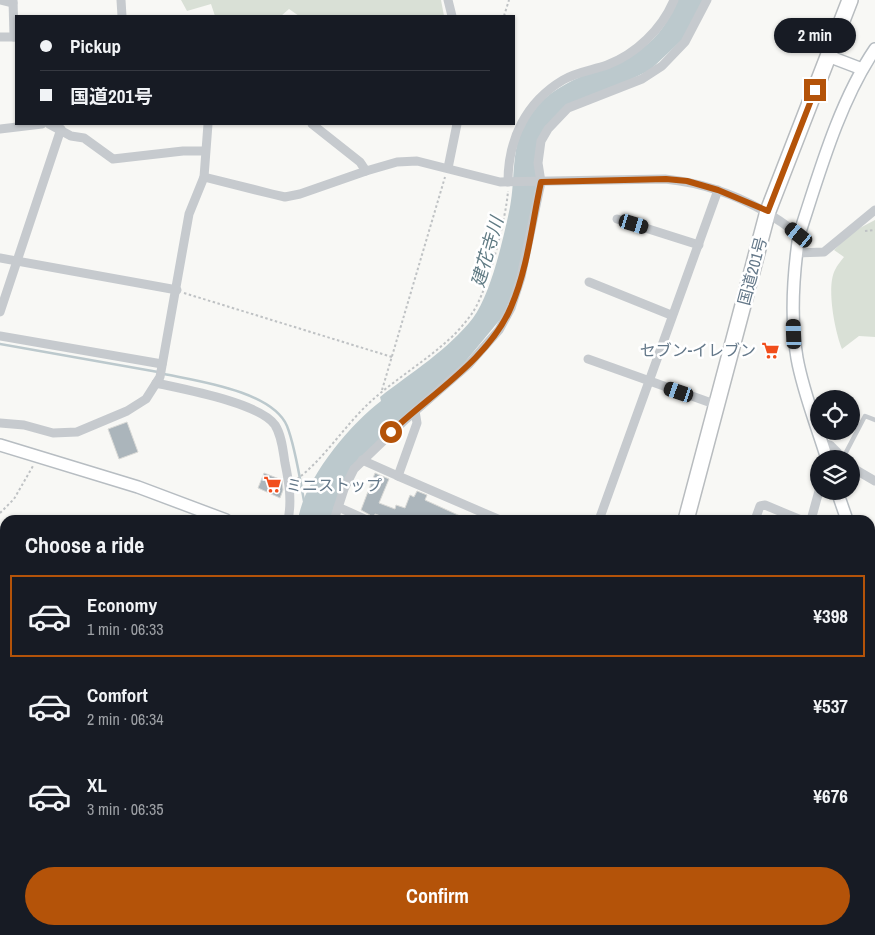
<!DOCTYPE html>
<meta charset="utf-8">
<style>
body{margin:0;font-family:"Archivo Narrow","Noto Sans JP",sans-serif;background:#242831;color:#f1f3f6;height:100vh;display:flex;flex-direction:column;font-size:19px;white-space:nowrap}
*{box-sizing:border-box;margin:0}
p{font-size:16px;color:#9ea1a6}
.icon{flex:none;width:28px;height:28px;fill:none;stroke:currentColor;stroke-width:2;stroke-linecap:round;stroke-linejoin:round}
.map{position:relative;flex:1;overflow:hidden}
.details{position:absolute;left:0px;top:515px;width:875px;height:420px;display:flex;flex-direction:column;background:#171b24;border-radius:15px 15px 0 0;box-shadow:0 1px 4px #0004}
.details>*{flex:none}
.top-card{position:absolute;left:15px;top:15px;width:500px;height:110px;border-radius:0px;box-shadow:0 1px 4px #0004;display:grid;align-content:center;height:110px;padding:0 25px;background:#171b24}
.buttons{position:absolute;left:810px;top:390px;display:grid;gap:10px}
.buttons a{display:grid;place-items:center;width:50px;height:50px;border-radius:50%;background:#171b24;box-shadow:0 1px 4px #0004;font-size:25px}
.end{position:absolute;width:22px;height:22px;margin:-11px;border:6px solid #b45309;background:#fff;box-shadow:0 0 0 2px #fff}
.from{border-radius:50%}
.bubble{position:absolute;height:35px;border-radius:18px;background:#171b24;box-shadow:0 1px 4px #0004;font-size:16px;font-weight:700;line-height:35px;text-align:center}
.car{position:absolute;width:15px;height:30px;margin:-15px -8px;border-radius:6px;box-shadow:0 0 4px 1px #0007;background:linear-gradient(#222 24%,#8ab4d8 0 40%,#222 0 76%,#8ab4d8 0 86%,#222 0)}
.top-card b{display:flex;align-items:center;gap:18px;height:48px;font-size:19px}
.top-card b+b{border-top:1px solid #363941}
.top-card i{width:12px;height:12px;background:#f1f3f6}
ul{padding:0;list-style:none}
li{display:flex;align-items:center;gap:15px;height:82px;margin:0 10px 8px;padding:0 15px;border:2px solid transparent;border-radius:0px}
li div{flex:1}
li b{display:block;font-size:19px}
li em{font-style:normal;font-weight:700}
li.current{border-color:#b45309}
li>.icon{width:45px;height:45px;stroke-width:1.5}
h2{padding:0 25px;font-size:22px;line-height:60px}
.primary-button{display:flex;gap:10px;margin-top:auto;padding:10px 25px}
.primary-button a{flex:1;height:58px;border-radius:30px;background:#b45309;color:#fff;font-size:20px;font-weight:700;line-height:58px;text-align:center}
.map>svg:first-child{display:block}
.green{fill:#d9e0d6}
.water{fill:#bcc9cd}
.lines{fill:none;stroke-linecap:round;stroke-linejoin:round}
.stream{stroke:#bcc9cd;stroke-width:2.5}
.building{fill:#abb5bb;stroke:#dadad7}
.secondary-casing{stroke:#b7bdc2;stroke-width:14}
.highway-casing{stroke:#b8bcbf;stroke-width:18}
.path{stroke:#bfc2c4;stroke-width:2;stroke-dasharray:2.5 2.5;stroke-linecap:butt}
.lane{stroke:#c6cace;stroke-width:4.5}
.street{stroke:#c6cace;stroke-width:9}
.secondary{stroke:#fff;stroke-width:11}
.highway{stroke:#fff;stroke-width:15}
.route{stroke:#b45309;stroke-width:6}
.labels{text-anchor:middle;dominant-baseline:central;stroke-width:5;stroke-linejoin:round;paint-order:stroke}
.street-label{font-size:16px;fill:#647889;stroke:#fff}
.poi-label{font-size:16px;fill:#647889;stroke:#fff;text-anchor:end}
.water-label{font-size:18px;font-style:italic;fill:#607b84;stroke:#fff}
</style>
<div class="map">
<svg width="875" height="935" viewBox="0 0 875 935">
<rect width="100%" height="100%" fill="#f8f8f5"/>
<g class="green">
<path d="M181 0H441L444 16H299L289 9 281 16H215L211 4 187 11Z"/>
<path d="M875 220V337L859 336 842 349C835 332 826 287 835 270 837 265 841 261 844 257L834 250 854 231Z"/>
</g>
<path class="water" d="M678 0H704L683 39 650 70 560 114 536 156V188L522 257 513 292 503 316 465 362 361 459 331 520H298C304 480 349 425 381 401L380 397C412 372 448 350 473 318 491 294 504 236 510 207 516 177 510 145 528 118 554 77 603 73 642 48 659 38 670 17 678 0Z"/>
<g class="lines">
<g class="stream">
<path d="M0 344 158 372"/>
<path d="M164 374C197 381 272 391 287 426 295 446 300 479 304 501"/>
</g>
</g>
<g class="building">
<path d="M127 422 138 452 119 459 108 429Z"/>
<path d="M264 473 282 480 283 490 280 498 258 488Z"/>
<path d="M375 473 389 479 379 503 395 509 396 505 405 508 410 495 414 497 417 491 427 495 425 500 469 520H392L375 514 373 520 370 515 361 510Z"/>
</g>
<g class="lines">
<defs>
<g id="secondary">
<path d="M828 56 862 69"/>
<path d="M0 445 138 487 226 520"/>
<path d="M827 459C817 426 803 392 797 358 790 317 793 276 799 235 819 174 839 102 875 49"/>
<path d="M837 491 847 520"/>
<path d="M870 581 875 595"/>
<path d="M870 750 875 752"/>
</g>
<g id="highway">
<path d="M686 520 768 211 850 0"/>
<path d="M576 935 577 930"/>
</g>
</defs>
<use href="#secondary" class="secondary-casing"/>
<use href="#highway" class="highway-casing"/>
<g class="path">
<path d="M504 16 509 0"/>
<path d="M865 231 875 230"/>
<path d="M184 293 392 357"/>
<path d="M382 390 445 177"/>
<path d="M297 479C322 461 344 427 367 405 391 382 420 365 445 343 455 335 466 322 473 312 488 289 506 219 508 191"/>
<path d="M0 513 14 499 33 466"/>
<path d="M0 908 5 905"/>
</g>
<path class="lane" d="M843 458 865 416 875 420"/>
<g class="street">
<path d="M0 0 13 3"/>
<path d="M13 0 14 37"/>
<path d="M121 0 122 16"/>
<path d="M448 0 452 16"/>
<path d="M0 37H16"/>
<path d="M49 124 71 136 84 138 113 159 183 151H205"/>
<path d="M312 124 360 162 366 171"/>
<path d="M0 129 42 124"/>
<path d="M448 168 457 124"/>
<path d="M204 177 272 194 285 197 300 194 366 171 397 162 417 161 500 182 665 179C715 184 760 204 799 235"/>
<path d="M508 182C508 139 526 102 563 80 576 72 593 70 607 65 636 54 662 29 674 0"/>
<path d="M617 219 699 245"/>
<path d="M796 253 824 252 875 210"/>
<path d="M0 258 177 290"/>
<path d="M589 282 671 315"/>
<path d="M0 312 61 129"/>
<path d="M0 336 162 364"/>
<path d="M588 359 717 405"/>
<path d="M156 383C183 389 260 403 275 425 282 436 283 451 285 463 289 482 292 501 288 520"/>
<path d="M415 411 417 423 398 476 500 520"/>
<path d="M0 423 24 425 53 433 77 432 127 411 146 399 160 377 189 214 204 177 208 124"/>
<path d="M822 443 830 445 844 459"/>
<path d="M362 460 398 476"/>
<path d="M851 467 875 481"/>
<path d="M338 507 367 520"/>
<path d="M334 520 344 489 354 469 406 419 469 364 499 330 511 308 521 277 541 182 538 163 541 141 548 129 568 108 642 79 662 66 685 42 707 0"/>
<path d="M599 520 718 190"/>
<path d="M755 520 760 506 765 505 801 520"/>
<path d="M811 520 819 491"/>
<path d="M0 532 5 528"/>
<path d="M0 586H5"/>
<path d="M870 662 875 666"/>
<path d="M0 685 5 683"/>
<path d="M870 830 875 817"/>
<path d="M870 873 875 874"/>
<path d="M0 922 5 921"/>
<path d="M42 930 48 935"/>
<path d="M419 930 421 935"/>
<path d="M559 930 576 935"/>
<path d="M602 930 607 935"/>
<path d="M693 930 702 935"/>
<path d="M531 935 537 930"/>
<path d="M758 935 760 930"/>
<path d="M831 935 833 930"/>
</g>
<use href="#secondary" class="secondary"/>
<use href="#highway" class="highway"/>
</g>
<g class="lines">
<path class="route" d="M391 432C430 395 490 358 511 307 528 268 532 223 541 182L666 179 687 181 718 190 768 211 815 90"/>
</g>
<defs>
<symbol id="supermarket-bare" viewBox="-9 -9 18 18"><path d="M-6-5.5h2.5l.6 2H6L4.5 2H-2.5L-4.4-4H-6ZM-1.5 3.2a1.3 1.3 0 1 0 .1 0ZM3 3.2a1.3 1.3 0 1 0 .1 0Z" fill="#f14e1c" stroke="#fff" stroke-width="2.5" paint-order="stroke"/></symbol>
</defs>
<g fill-rule="evenodd">
<use href="#supermarket-bare" x="758" y="338" width="25" height="25"/>
<use href="#supermarket-bare" x="260" y="472" width="25" height="25"/>
</g>
<g class="labels">
<g class="street-label">
<text transform="translate(752 271) rotate(-75)">国道201号</text>
</g>
<g class="poi-label">
<text x="756" y="350">セブン-イレブン</text>
<text x="286" y="485" text-anchor="start">ミニストップ</text>
</g>
<g class="water-label">
<text transform="translate(487 252) rotate(-74)">建花寺川</text>
</g>
</g>
</svg>
<div class="buttons">
<a><svg class="icon" aria-label="locate" viewBox="0 0 24 24"><circle cx="12" cy="12" r="6"/><path d="M12 2v4M12 18v4M2 12h4M18 12h4"/></svg></a>
<a><svg class="icon" aria-label="layers" viewBox="0 0 24 24"><path d="M12 4l9 5-9 5-9-5zM3 14l9 5 9-5"/></svg></a>
</div>
<i class="end from" style="left:391px;top:432px"></i>
<i class="end" style="left:815px;top:90px"></i>
<div class="bubble" style="left:774px;top:18px;width:82px">2 min</div>
<i class="car" style="left:634px;top:224px;rotate:107deg"></i>
<i class="car" style="left:799px;top:235px;rotate:309deg"></i>
<i class="car" style="left:794px;top:334px;rotate:358deg"></i>
<i class="car" style="left:679px;top:392px;rotate:289deg"></i>
<div class="top-card">
<b><i class="from"></i>Pickup</b>
<b><i></i>国道201号</b>
</div>
<section class="details">
<h2>Choose a ride</h2>
<ul>
<li class="current"><svg class="icon" aria-label="car" viewBox="0 0 24 24"><path d="M5 17H2v-5l4-1 3-4h7l3 4 3 1v5h-3M9 17h6M6 11h13"/><circle cx="7" cy="17" r="2"/><circle cx="17" cy="17" r="2"/></svg><div><b>Economy</b><p>1 min · 06:33</p></div><em>¥398</em></li>
<li><svg class="icon" aria-label="car" viewBox="0 0 24 24"><path d="M5 17H2v-5l4-1 3-4h7l3 4 3 1v5h-3M9 17h6M6 11h13"/><circle cx="7" cy="17" r="2"/><circle cx="17" cy="17" r="2"/></svg><div><b>Comfort</b><p>2 min · 06:34</p></div><em>¥537</em></li>
<li><svg class="icon" aria-label="car" viewBox="0 0 24 24"><path d="M5 17H2v-5l4-1 3-4h7l3 4 3 1v5h-3M9 17h6M6 11h13"/><circle cx="7" cy="17" r="2"/><circle cx="17" cy="17" r="2"/></svg><div><b>XL</b><p>3 min · 06:35</p></div><em>¥676</em></li>
</ul>
<div class="primary-button"><a>Confirm</a></div>
</section>
</div>
